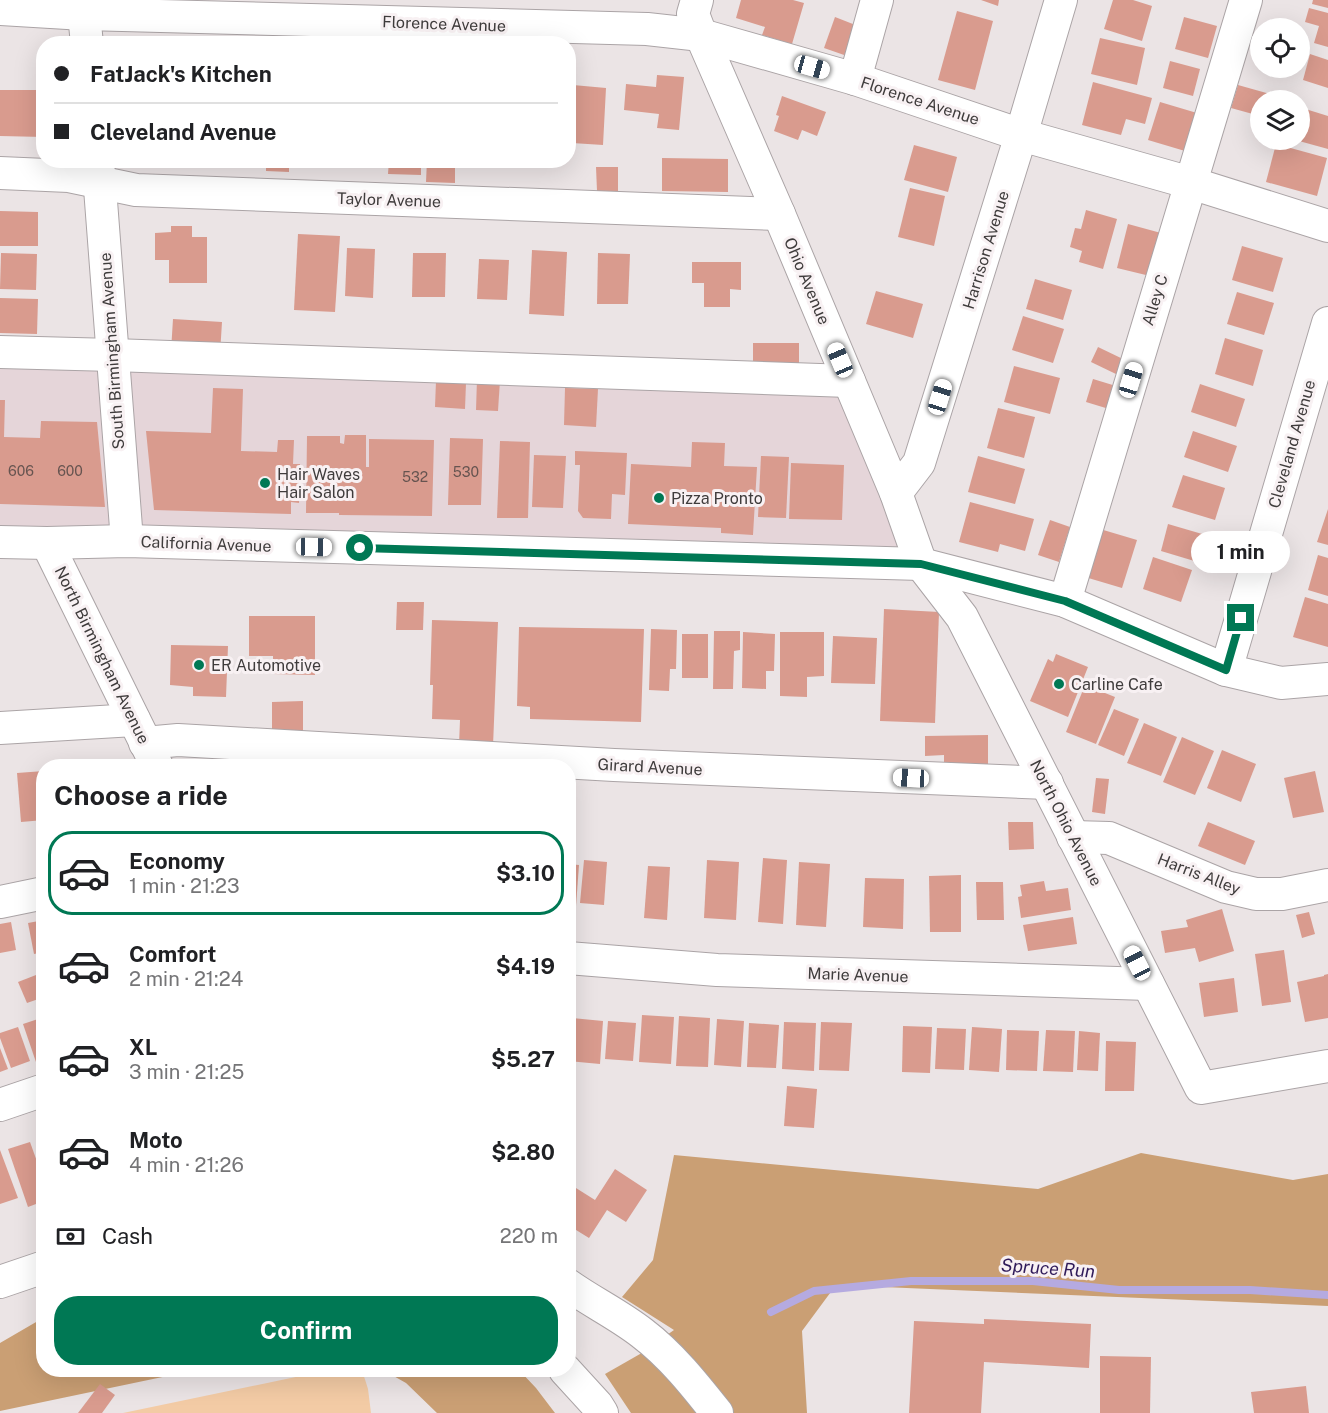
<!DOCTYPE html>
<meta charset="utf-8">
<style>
body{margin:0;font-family:"Public Sans",sans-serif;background:#f6f6f6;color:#202124;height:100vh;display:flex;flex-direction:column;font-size:22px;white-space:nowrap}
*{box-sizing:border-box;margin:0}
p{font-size:20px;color:#757577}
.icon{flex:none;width:33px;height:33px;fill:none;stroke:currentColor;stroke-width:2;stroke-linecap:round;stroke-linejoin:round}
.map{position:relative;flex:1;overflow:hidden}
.details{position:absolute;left:36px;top:759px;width:540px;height:618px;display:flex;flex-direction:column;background:#fff;border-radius:24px;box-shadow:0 6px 24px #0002}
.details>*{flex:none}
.guide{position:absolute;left:36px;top:36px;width:540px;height:132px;border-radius:24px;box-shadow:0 6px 24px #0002;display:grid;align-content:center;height:132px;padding:0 18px;background:#fff}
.fabs{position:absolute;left:1250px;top:18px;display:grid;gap:12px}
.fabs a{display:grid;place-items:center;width:60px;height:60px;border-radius:50%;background:#fff;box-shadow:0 6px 24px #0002;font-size:30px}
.end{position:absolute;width:27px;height:27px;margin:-14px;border:8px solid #007854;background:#fff;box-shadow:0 0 0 3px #fff}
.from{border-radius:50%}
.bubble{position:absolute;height:42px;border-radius:21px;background:#fff;box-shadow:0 6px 24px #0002;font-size:20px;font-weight:700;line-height:42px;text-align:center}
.car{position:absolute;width:18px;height:36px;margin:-18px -9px;border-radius:8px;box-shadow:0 0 4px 2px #0007;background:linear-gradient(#fff 24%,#345 0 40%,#fff 0 76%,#345 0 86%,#fff 0)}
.guide b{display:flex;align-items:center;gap:21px;height:57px;font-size:22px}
.guide b+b{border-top:2px solid #e0e0e0}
.guide i{width:15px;height:15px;background:#202124}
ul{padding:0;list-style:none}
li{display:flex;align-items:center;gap:18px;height:84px;margin:0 12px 9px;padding:0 6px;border:3px solid transparent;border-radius:24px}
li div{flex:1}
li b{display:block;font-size:22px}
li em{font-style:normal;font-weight:700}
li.selected{border-color:#007854}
li>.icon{width:54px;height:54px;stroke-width:1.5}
h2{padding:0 18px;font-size:27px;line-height:72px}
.pay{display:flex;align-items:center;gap:15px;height:66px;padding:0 18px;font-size:22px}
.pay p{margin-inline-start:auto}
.action{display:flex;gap:12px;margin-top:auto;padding:12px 18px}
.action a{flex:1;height:69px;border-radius:24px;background:#007854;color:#fff;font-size:24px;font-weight:700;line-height:69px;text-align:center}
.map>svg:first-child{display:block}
.built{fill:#e5d5d9}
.green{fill:#f3cba5}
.forest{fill:#ca9f74}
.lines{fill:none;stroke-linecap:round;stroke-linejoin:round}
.stream{stroke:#b5aae0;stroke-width:8}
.building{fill:#d99b8e}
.minor-casing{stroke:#aba4a6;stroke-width:34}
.minor{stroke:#fff;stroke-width:32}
.route{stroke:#007854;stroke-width:8}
.poi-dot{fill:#007854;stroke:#f8f1f3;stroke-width:2}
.labels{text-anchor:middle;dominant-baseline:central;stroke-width:6;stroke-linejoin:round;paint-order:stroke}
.number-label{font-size:14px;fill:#665450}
.street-label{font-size:16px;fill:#3f3c3c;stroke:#f8f1f3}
.poi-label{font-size:16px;fill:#3f3c3c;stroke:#f8f1f3;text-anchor:start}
.water-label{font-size:18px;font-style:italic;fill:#301b5a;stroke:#f8f1f3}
</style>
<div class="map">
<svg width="1328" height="1413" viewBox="0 0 1328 1413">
<rect width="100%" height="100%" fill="#ebe4e5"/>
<path class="built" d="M0 352 849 381 921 564 0 542Z"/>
<path class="green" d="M329 1370H362L368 1389 371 1413H123Z"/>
<g class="forest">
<path d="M1141 1153 1293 1180 1328 1174V1306L836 1285 802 1331 807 1413H631L605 1374 640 1354 674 1330 622 1297 653 1260 674 1155 1038 1189Z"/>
<path d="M43 1318 44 1370H196L0 1411V1343Z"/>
<path d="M383 1370H519L536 1388 555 1413H437L406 1383Z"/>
</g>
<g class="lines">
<path class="stream" d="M771 1312 814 1291 911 1281H1033L1119 1290H1250L1328 1295"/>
</g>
<g class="building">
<path d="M741 0H793L804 3 792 44 762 35 765 27 736 18Z"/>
<path d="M981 0H999L998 6Z"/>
<path d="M1113 0H1133L1152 6 1142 41 1104 29Z"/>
<path d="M1313 0H1328V8L1312 4Z"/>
<path d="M1309 8 1328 13V47L1314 43 1319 26 1305 22Z"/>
<path d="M957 11 993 21 975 90 938 80Z"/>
<path d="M835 17 858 26 847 56 824 48Z"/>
<path d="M1184 17 1217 26 1208 58 1175 49Z"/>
<path d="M1100 38 1145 48 1137 85 1091 74Z"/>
<path d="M1310 54 1328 60V88L1303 80Z"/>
<path d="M1170 61 1200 69 1193 96 1163 88Z"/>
<path d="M657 75 684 77 679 130 657 128 659 114 624 110 626 84 656 87Z"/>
<path d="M1093 82 1152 98 1145 124 1126 119 1121 135 1082 125Z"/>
<path d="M573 85 606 88 603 145 572 143V129H568V106L571 107Z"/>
<path d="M1238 85 1270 94 1268 100H1260V116L1231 108Z"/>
<path d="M0 90H44V137L0 136Z"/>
<path d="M782 96 826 112 817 136 802 130 798 140 774 131 779 116 776 115Z"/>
<path d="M1160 102 1197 113 1185 151 1148 140Z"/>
<path d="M1299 107 1328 116V149L1299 141Z"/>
<path d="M1276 144 1327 158 1317 196 1266 182Z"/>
<path d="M914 145 957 157 948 192 904 180Z"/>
<path d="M662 158 728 159V192L662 191Z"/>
<path d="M173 160H199V167L173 166Z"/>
<path d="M266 160H289V172L266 171Z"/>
<path d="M389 160H421V175L388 174Z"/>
<path d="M427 160H455V183L426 182Z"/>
<path d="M596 167H618V191H597Z"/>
<path d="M910 188 945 196 934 246 898 237Z"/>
<path d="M1086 210 1117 219 1103 269 1079 262 1082 251 1070 247 1075 228 1081 229Z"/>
<path d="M0 211 38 212V246H0Z"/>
<path d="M1128 224 1161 233 1150 276 1117 268Z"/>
<path d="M171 226H192V237H207V283H169V260H155V233L171 232Z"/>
<path d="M298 234 340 236 335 312 294 310Z"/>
<path d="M1242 246 1283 258 1273 292 1232 280Z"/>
<path d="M347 248 375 249 373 298 345 296Z"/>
<path d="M532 250 567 252 564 316 529 314Z"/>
<path d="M1 253 37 254 36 290 0 289Z"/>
<path d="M413 253H446L445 297H412Z"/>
<path d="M598 253 630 254 628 304H597Z"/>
<path d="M479 259 509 260 507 300 477 299Z"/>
<path d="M692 262H741V290L730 289V307H704V283H692Z"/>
<path d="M1035 279 1072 290 1063 320 1026 309Z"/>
<path d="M876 291 923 304 913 338 866 324Z"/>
<path d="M1237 292 1274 303 1264 335 1227 324Z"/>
<path d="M0 298 38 299 37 334 0 333Z"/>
<path d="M1023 316 1064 329 1053 363 1012 350Z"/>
<path d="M173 319 222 322 220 354 171 351Z"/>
<path d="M1225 338 1263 350 1253 386 1215 374Z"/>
<rect x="753" y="343" width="46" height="29"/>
<path d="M1098 347 1125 360 1118 375 1091 362Z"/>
<path d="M1014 366 1060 378 1050 414 1004 402Z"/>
<path d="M477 379 500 380 498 411 476 410Z"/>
<path d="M1093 379 1116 386 1109 409 1086 402Z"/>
<path d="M436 381 466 383 465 409 435 407Z"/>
<path d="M1200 384 1245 399 1236 427 1191 412Z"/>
<path d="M213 388 243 389 241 451 277 452 278 440H294L293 464H300L299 503 291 502V514L154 510 146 431 211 433Z"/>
<path d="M565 388 598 389 596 427 564 425Z"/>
<path d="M0 400H5L4 437 40 438 41 421 97 422 105 507 0 504Z"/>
<path d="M998 408 1035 417 1024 458 987 448Z"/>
<path d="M1193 431 1237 446 1228 472 1184 457Z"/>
<path d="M345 435H366V467H369V439L434 440 432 516 339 515V513H306L307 436H340V443L344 444Z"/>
<path d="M450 438 483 439 481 505H448Z"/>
<path d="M500 441 530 442 528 518H497Z"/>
<path d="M692 442 725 443 724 466 757 467 753 535 721 533V528L628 524 631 464 691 467Z"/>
<path d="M575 451 627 453 625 495 612 494 611 519 583 518 578 511 580 465H575Z"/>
<path d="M534 455 566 456 563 508 532 507Z"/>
<path d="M761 456 789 457 786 518 758 517Z"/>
<path d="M978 456 1025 469 1015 504 968 492Z"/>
<path d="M791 463 844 465 842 520 789 519Z"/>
<path d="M1183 475 1225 488 1215 520 1172 507Z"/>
<path d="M970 502 1034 519 1025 551 1000 544 998 552 959 542Z"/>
<path d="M1328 509V545L1317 542Z"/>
<path d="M1050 520 1070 527 1059 562 1038 555Z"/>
<path d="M1168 524 1209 536 1201 563 1161 551Z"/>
<path d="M1100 529 1137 540 1122 588 1085 577Z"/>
<path d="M1318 555 1328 558V596L1308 590Z"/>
<path d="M1153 557 1192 570 1181 602 1143 589Z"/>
<path d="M1305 597 1328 604V647L1293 637Z"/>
<path d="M397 602H424L423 630H396Z"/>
<path d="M884 609 939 612 935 723 880 721Z"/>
<path d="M249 616H315V675L273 674V656H249Z"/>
<path d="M432 620 498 622 493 746 459 745 460 720 432 719 433 685H430Z"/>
<path d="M519 627 644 629 641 722 530 719V707L517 706Z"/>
<path d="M651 629 677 630 676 669H670L669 691 649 690Z"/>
<path d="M714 631H740V650L734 651 733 689H713Z"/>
<path d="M743 632 775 634 774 671H766V689L742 688Z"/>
<path d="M780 632H824V676L807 677V697L780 696Z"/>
<rect x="682" y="634" width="26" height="44"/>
<path d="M833 636 877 638 875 684 831 683Z"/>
<path d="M171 645 228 646 226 697 193 696V687L170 685Z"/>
<path d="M1056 654 1088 667 1068 717 1030 701 1048 659 1053 662Z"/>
<path d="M1085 685 1115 697 1096 744 1066 732Z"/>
<path d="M303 701V731H272V702Z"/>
<path d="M1114 709 1139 719 1124 756 1098 745Z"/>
<path d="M1144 723 1177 737 1161 776 1127 763Z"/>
<path d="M988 735V768L944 769V755L925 756V736Z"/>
<path d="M1182 737 1214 751 1195 795 1163 782Z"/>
<path d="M1222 750 1256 764 1241 802 1207 788Z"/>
<path d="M44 771V820L21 822 17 773Z"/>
<path d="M1315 771 1324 812 1293 818 1284 778Z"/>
<path d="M1096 778 1109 779 1105 814 1092 812Z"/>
<path d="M1008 822H1033L1034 849 1009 850Z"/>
<path d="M1208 822 1255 841 1245 865 1198 846Z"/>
<path d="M763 858 787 860 783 924 758 922Z"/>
<path d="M584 860 607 862 604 905 580 903Z"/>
<path d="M707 860 739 862 736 920 704 918Z"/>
<path d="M799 862 830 864 826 927 796 925Z"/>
<path d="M568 864 579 865 576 906 568 905Z"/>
<path d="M648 866 670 867 667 920 644 918Z"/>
<path d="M961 875V932H930L929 876Z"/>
<path d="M865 878 904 879 903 929 863 927Z"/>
<path d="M1044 881 1046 891 1068 888 1071 910 1021 918 1018 897 1022 896 1020 885Z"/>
<path d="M976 882H1003L1004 920H977Z"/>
<path d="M1222 909 1234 951 1199 962 1195 948 1165 953 1161 931 1188 927 1186 920Z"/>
<path d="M1309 912 1315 934 1302 938 1296 915Z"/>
<path d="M1073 917 1077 944 1028 951 1023 925Z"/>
<path d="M44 920V952L34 954 28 923Z"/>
<path d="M11 922 16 950 0 953V924Z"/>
<path d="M1284 950 1291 1002 1262 1006 1255 954Z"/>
<path d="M1328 974V1018L1305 1022 1297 982 1324 976V975Z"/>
<path d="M36 975 44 993V997L27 1003 18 982Z"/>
<path d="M1234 978 1238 1012 1204 1017 1199 983Z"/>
<path d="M642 1015 674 1017 671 1064 639 1062Z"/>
<path d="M679 1016 710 1018 708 1067 676 1066Z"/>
<path d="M44 1017V1063L37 1065 23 1024Z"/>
<path d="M572 1018 603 1021 600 1064 568 1061Z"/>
<path d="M717 1019 744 1021 741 1067 714 1065Z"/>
<path d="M608 1021 636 1023 633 1061 605 1059Z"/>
<path d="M784 1022 816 1023 814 1071 782 1069Z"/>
<path d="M821 1022 852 1023 849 1071 819 1070Z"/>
<path d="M749 1023 779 1025 776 1068 747 1067Z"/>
<path d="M903 1026 932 1027 930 1073 902 1072Z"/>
<path d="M18 1027 30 1061 11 1068 0 1038V1033Z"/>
<path d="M972 1027 1002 1029 999 1072 969 1070Z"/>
<path d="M937 1028 966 1029 964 1070 935 1069Z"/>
<path d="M1007 1030 1039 1031 1037 1071 1006 1070Z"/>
<path d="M1046 1030 1075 1031 1073 1072 1043 1071Z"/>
<path d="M1079 1031 1100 1033 1098 1071 1077 1070Z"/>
<path d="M1106 1041 1136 1042 1134 1091H1105Z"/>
<path d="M0 1048 8 1069 0 1072Z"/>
<path d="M787 1086 817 1089 814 1128 784 1126Z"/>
<path d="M30 1142 44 1181V1201L28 1207 8 1149Z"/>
<path d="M0 1150 18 1198 0 1204Z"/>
<path d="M615 1169 647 1190 626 1222 607 1210 589 1238 568 1225V1183L595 1200Z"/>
<path d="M984 1319 1091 1324 1089 1368 984 1362 981 1413H909L914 1321 984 1324Z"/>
<path d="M1100 1356 1151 1357 1150 1413H1100Z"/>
<path d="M100 1384 115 1395 102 1413H78Z"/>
<path d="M1306 1386 1309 1413H1254L1251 1392Z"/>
</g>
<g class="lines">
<defs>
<g id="minor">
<path d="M87 0 84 14 87 44"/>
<path d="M697 0 693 14 701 35 779 214 896 493 921 564 962 617 1201 1088 1328 1066"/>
<path d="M0 9 84 14 647 29 701 35 855 79 1021 135 1191 183 1328 226"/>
<path d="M855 79 877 0"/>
<path d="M98 162 127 541"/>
<path d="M0 173 69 176 136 190 779 214"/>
<path d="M0 352 113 355 849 381"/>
<path d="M896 493 919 463 1021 135 1061 0"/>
<path d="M0 542 47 543 127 541 921 564 1065 601 1226 670 1281 683 1328 679"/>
<path d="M47 543 157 766"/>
<path d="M1065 601 1246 0"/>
<path d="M1226 670 1328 323"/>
<path d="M0 728 134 720"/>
<path d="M145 743 178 740 614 765 1047 783"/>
<path d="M1073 837 1109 838 1226 887 1256 894H1282L1328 885"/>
<path d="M0 902 44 893"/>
<path d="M568 958 717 970 1148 984"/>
<path d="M0 1105 44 1090"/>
<path d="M0 1282 44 1267"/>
<path d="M568 1285C592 1302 619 1315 642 1333 671 1355 694 1384 717 1413"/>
<path d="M565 1370 597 1405 602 1413"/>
</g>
</defs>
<use href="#minor" class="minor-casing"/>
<use href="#minor" class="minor"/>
</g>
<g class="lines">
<path class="route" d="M360 548 921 564 1065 601 1226 670 1241 618"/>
</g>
<g class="poi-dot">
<circle cx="265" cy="483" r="6"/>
<circle cx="659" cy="498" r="6"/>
<circle cx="199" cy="665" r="6"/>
<circle cx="1059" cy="684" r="6"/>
</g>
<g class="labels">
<g class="number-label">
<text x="21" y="471">606</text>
<text x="70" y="471">600</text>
<text x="466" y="472">530</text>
<text x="415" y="477">532</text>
</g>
<g class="street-label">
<text transform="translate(444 24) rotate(2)">Florence Avenue</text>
<text transform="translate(920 101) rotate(18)">Florence Avenue</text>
<text transform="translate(389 200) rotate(2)">Taylor Avenue</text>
<text transform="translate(986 250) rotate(-73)">Harrison Avenue</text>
<text transform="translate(807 281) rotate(67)">Ohio Avenue</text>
<text transform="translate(1155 300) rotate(-73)">Alley C</text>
<text transform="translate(112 351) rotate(-94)">South Birmingham Avenue</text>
<text transform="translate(1292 444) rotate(-74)">Cleveland Avenue</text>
<text transform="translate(206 544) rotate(2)">California Avenue</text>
<text transform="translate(102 655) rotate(64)">North Birmingham Avenue</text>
<text transform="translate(650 767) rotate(3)">Girard Avenue</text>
<text transform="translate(1066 823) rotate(63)">North Ohio Avenue</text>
<text transform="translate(1199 874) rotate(21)">Harris Alley</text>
<text transform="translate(858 975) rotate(2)">Marie Avenue</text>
</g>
<g class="poi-label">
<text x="277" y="474">Hair Waves<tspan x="277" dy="18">Hair Salon</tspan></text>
<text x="671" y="498">Pizza Pronto</text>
<text x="211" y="665">ER Automotive</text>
<text x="1071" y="684">Carline Cafe</text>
</g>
<g class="water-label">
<text transform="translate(1048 1268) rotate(4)">Spruce Run</text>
</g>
</g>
</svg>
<div class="fabs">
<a><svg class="icon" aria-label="locate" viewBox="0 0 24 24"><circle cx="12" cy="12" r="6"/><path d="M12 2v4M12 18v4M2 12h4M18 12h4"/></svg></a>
<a><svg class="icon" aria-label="layers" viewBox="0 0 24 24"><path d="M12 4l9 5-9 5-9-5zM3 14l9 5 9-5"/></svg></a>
</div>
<i class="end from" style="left:360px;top:548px"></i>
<i class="end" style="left:1241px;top:618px"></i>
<div class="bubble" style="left:1191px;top:531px;width:99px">1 min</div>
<i class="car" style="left:812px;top:67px;rotate:106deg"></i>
<i class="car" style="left:840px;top:360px;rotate:337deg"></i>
<i class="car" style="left:1131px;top:380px;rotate:17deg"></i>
<i class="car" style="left:940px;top:397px;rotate:17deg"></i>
<i class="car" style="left:314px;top:547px;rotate:91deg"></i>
<i class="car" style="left:911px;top:778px;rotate:273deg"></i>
<i class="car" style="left:1137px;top:963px;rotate:333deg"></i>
<div class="guide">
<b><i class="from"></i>FatJack's Kitchen</b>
<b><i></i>Cleveland Avenue</b>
</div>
<section class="details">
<h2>Choose a ride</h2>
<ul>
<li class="selected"><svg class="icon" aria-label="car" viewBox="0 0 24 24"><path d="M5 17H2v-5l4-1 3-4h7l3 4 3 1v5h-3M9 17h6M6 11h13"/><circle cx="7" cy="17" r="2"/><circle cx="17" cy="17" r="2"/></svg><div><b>Economy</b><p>1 min · 21:23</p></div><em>$3.10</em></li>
<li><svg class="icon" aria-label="car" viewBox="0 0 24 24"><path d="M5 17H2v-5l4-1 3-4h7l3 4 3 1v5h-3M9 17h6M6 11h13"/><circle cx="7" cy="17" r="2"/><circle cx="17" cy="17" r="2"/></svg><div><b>Comfort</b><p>2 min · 21:24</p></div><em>$4.19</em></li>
<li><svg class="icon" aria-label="car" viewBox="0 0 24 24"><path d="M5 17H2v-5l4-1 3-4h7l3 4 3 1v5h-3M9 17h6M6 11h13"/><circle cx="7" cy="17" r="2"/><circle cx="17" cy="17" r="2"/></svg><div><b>XL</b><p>3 min · 21:25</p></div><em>$5.27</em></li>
<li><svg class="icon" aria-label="car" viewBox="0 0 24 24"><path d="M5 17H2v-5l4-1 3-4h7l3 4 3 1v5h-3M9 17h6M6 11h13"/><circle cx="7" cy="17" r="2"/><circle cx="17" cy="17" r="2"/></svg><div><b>Moto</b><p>4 min · 21:26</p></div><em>$2.80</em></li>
</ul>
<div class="pay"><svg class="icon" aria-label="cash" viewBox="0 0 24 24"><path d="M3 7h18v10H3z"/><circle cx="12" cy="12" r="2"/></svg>Cash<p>220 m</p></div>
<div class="action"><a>Confirm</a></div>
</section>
</div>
